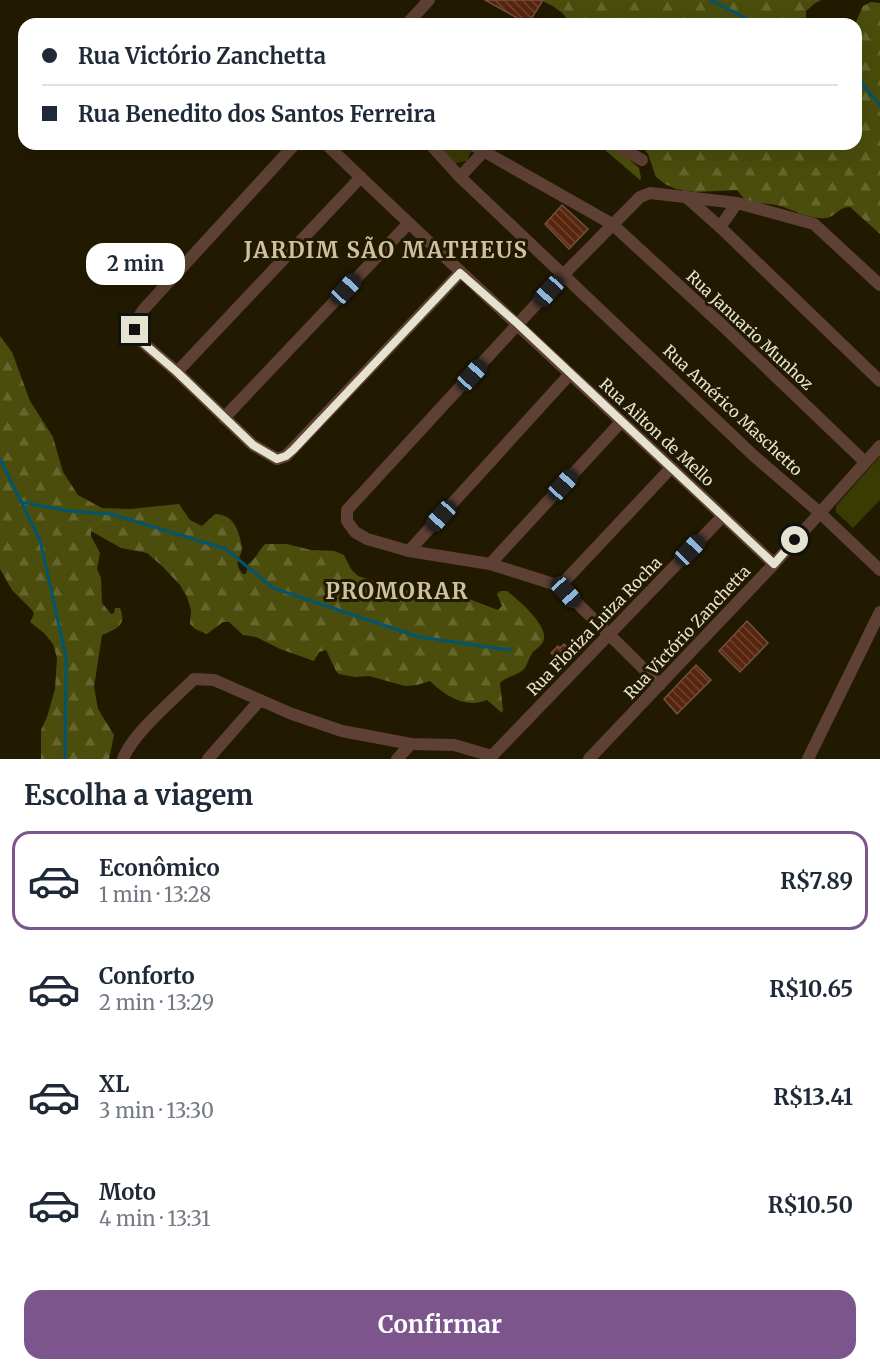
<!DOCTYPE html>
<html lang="pt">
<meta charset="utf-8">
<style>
body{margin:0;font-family:Merriweather,serif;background:#f6f6f7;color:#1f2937;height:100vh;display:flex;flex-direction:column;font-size:22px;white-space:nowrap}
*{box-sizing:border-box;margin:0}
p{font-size:20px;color:#747a83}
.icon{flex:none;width:33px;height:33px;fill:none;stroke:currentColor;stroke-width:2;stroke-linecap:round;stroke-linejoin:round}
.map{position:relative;height:759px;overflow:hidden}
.panel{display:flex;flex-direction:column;background:#fff;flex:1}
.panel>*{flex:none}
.banner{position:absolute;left:18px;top:18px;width:844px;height:132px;border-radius:18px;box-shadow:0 6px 24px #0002;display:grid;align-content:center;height:132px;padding:0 24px;background:#fff}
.end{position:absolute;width:27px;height:27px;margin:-14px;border:8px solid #e6e2d0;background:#111;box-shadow:0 0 0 3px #111}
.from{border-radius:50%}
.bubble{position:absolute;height:42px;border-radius:18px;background:#fff;box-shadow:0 6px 24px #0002;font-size:20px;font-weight:700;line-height:42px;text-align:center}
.car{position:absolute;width:18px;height:36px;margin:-18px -9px;border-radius:8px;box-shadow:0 0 4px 2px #0007;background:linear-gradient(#222 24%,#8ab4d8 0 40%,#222 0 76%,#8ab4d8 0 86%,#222 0)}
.banner b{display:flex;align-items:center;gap:21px;height:57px;font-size:22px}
.banner b+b{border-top:2px solid #e0e1e3}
.banner i{width:15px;height:15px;background:#1f2937}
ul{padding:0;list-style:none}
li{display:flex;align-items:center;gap:18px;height:99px;margin:0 12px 9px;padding:0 12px;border:3px solid transparent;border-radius:18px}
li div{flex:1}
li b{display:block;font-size:22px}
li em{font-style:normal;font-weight:700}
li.current{border-color:#7d558d}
li>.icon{width:54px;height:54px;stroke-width:1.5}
h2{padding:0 24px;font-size:27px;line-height:72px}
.primary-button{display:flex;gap:12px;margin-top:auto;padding:12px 24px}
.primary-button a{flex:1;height:69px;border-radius:18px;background:#7d558d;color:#fff;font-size:24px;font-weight:700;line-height:69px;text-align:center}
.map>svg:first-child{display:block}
.forest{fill:url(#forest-firs)}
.park{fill:#3a3b03}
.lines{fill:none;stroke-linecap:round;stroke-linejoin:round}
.stream{stroke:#005570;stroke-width:3}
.building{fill:url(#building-back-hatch);stroke:#715144;stroke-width:1.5}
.minor{stroke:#5e4034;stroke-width:12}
.route{stroke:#e6e2d0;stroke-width:8}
.labels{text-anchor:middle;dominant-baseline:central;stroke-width:6;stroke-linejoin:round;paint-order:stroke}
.street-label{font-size:16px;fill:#e6e2d0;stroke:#221a00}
.district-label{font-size:22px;font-weight:bold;letter-spacing:1.5px;fill:#ccc2a0;stroke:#221a00}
</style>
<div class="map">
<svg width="880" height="759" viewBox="0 0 880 759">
<defs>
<pattern id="forest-firs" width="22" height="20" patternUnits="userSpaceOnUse" patternTransform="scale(1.5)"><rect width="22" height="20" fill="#4b4d0c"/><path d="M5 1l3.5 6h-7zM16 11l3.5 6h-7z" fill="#65662e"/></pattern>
<pattern id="building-back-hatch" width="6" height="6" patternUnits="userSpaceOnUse" patternTransform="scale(1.5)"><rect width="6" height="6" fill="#58250e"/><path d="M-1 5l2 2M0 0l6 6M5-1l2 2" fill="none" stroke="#704430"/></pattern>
</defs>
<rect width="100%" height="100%" fill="#221a00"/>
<g class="forest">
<path d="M541 0H821L814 4 806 11V18L811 24H569C565 11 552 6 541 0Z"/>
<path d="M871 2 880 3V234L850 207C839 206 835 218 825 218 805 220 788 205 769 204 762 203 756 204 749 205L737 190 695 192 676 189 665 184 656 177 648 154 640 144H856V24H855L863 6Z"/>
<path d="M598 144H611L639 168 641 178 640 180Z"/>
<path d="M0 336 12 352 30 401 53 437 63 472 78 495 102 508 130 509 179 504 190 520 202 526 215 514C231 515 236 524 240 538 240 539 242 546 242 548 241 560 232 561 243 574H246L248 564C256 559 258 551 265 544H287L311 550 334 551 344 555 351 569 358 576 392 587 440 597 469 599 498 610 502 606 497 594 500 591H507C517 599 551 627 543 642 541 646 536 649 533 652 529 657 528 664 524 669 517 676 507 676 500 683L503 710 502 713 487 700C466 709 445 696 430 681L417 685 405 686 369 676 355 677 339 674 336 671 326 650 319 652 314 661 280 649 256 637 243 635 229 622H223L207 634 195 629 190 624 191 610 187 597 180 585 162 566 147 553 121 548 91 531V536L100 553 97 569 101 578 102 603 111 614 114 613 115 608H120C127 626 117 628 102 635L94 687 98 709 114 735 109 759H41V730L47 717 55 689 57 658 53 644 44 633 30 622 34 614 32 610 12 590 0 569Z"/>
</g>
<g class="park">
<path d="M434 144H462L471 151 467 161 456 163Z"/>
<path d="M880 456V500L853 528 836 512V506Z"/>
</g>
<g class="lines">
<g class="stream">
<path d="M710 0 757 24"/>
<path d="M856 77 880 105"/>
<path d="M0 459 40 540 66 657 65 759"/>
<path d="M21 502 68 511 111 514 226 549 273 588 419 637 510 650"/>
</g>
</g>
<g class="building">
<path d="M485 0H543L528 24Z"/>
<path d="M562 205 588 229 569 249 545 224Z"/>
<path d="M747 621 768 643 740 672 719 651Z"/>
<path d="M564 644 572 652 562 663 551 653 558 646 560 648Z"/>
<path d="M696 665 711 680 677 714 664 699Z"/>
</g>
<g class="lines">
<g class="minor">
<path d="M407 24 429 0"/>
<path d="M295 144 143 310 137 320 136 330 142 342 177 372 253 445 277 459 286 456 460 273"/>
<path d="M326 144C473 286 625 423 774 564"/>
<path d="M430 144 460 177 754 456 819 512 880 570"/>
<path d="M471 144 612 224 723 326 865 462"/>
<path d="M615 144 642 160"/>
<path d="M460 177 484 151"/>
<path d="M685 196 720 227 880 381"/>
<path d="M720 227 737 203"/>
<path d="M177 372 361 177"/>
<path d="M224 418 408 224"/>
<path d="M409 551 570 374"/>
<path d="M490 564 621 422"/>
<path d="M560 586 671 468"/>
<path d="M660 685 560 586 490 564 409 551 367 539 355 532 347 521V510L564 274 640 197 650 193 737 203 814 224 880 285"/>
<path d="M123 759C132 734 174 699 194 679L214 680 292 714 342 731 411 744 454 745 492 756"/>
<path d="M208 759 260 700"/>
<path d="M397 759 411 744"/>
<path d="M489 759 723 516"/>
<path d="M589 759 774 564 880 446"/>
<path d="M808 759 880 612"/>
</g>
</g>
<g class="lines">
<path class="route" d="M135 330 142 342 177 372 253 445 277 459 286 456 293 450 460 273 518 324 774 564 795 540"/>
</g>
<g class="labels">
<g class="street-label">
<text transform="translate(750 330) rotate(43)">Rua Januario Munhoz</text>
<text transform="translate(733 410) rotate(43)">Rua Américo Maschetto</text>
<text transform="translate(657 432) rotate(43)">Rua Ailton de Mello</text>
<text transform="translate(594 626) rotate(-46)">Rua Floriza Luiza Rocha</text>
<text transform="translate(687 632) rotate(-47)">Rua Victório Zanchetta</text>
</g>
<g class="district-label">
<text x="386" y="250">JARDIM SÃO MATHEUS</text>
<text x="397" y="591">PROMORAR</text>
</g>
</g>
</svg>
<i class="end from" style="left:795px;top:540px"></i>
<i class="end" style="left:135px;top:330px"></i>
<div class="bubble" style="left:86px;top:243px;width:99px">2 min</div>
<i class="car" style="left:346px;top:289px;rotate:43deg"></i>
<i class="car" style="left:549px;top:291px;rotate:222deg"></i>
<i class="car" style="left:472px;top:375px;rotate:42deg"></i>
<i class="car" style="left:563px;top:485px;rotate:42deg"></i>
<i class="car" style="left:441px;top:516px;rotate:222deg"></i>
<i class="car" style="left:690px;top:550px;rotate:44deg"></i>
<i class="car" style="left:566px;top:592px;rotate:138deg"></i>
<div class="banner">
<b><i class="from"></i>Rua Victório Zanchetta</b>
<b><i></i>Rua Benedito dos Santos Ferreira</b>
</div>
</div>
<section class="panel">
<h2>Escolha a viagem</h2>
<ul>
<li class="current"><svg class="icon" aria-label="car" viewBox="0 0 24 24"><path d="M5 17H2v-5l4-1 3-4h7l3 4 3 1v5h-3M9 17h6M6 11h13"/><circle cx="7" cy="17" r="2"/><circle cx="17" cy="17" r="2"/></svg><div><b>Econômico</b><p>1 min · 13:28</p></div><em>R$7.89</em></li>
<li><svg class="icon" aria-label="car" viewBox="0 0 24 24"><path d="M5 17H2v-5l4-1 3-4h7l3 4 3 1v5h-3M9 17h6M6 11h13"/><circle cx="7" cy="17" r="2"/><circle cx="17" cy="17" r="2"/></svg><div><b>Conforto</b><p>2 min · 13:29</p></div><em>R$10.65</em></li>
<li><svg class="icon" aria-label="car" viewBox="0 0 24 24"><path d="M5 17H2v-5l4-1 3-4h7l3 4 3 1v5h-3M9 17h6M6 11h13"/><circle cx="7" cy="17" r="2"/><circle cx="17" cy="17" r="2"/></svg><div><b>XL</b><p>3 min · 13:30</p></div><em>R$13.41</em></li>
<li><svg class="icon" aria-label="car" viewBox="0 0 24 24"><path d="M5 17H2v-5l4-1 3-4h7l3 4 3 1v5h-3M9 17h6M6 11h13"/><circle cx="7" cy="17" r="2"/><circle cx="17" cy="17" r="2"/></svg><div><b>Moto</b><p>4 min · 13:31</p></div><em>R$10.50</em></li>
</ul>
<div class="primary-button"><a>Confirmar</a></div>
</section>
